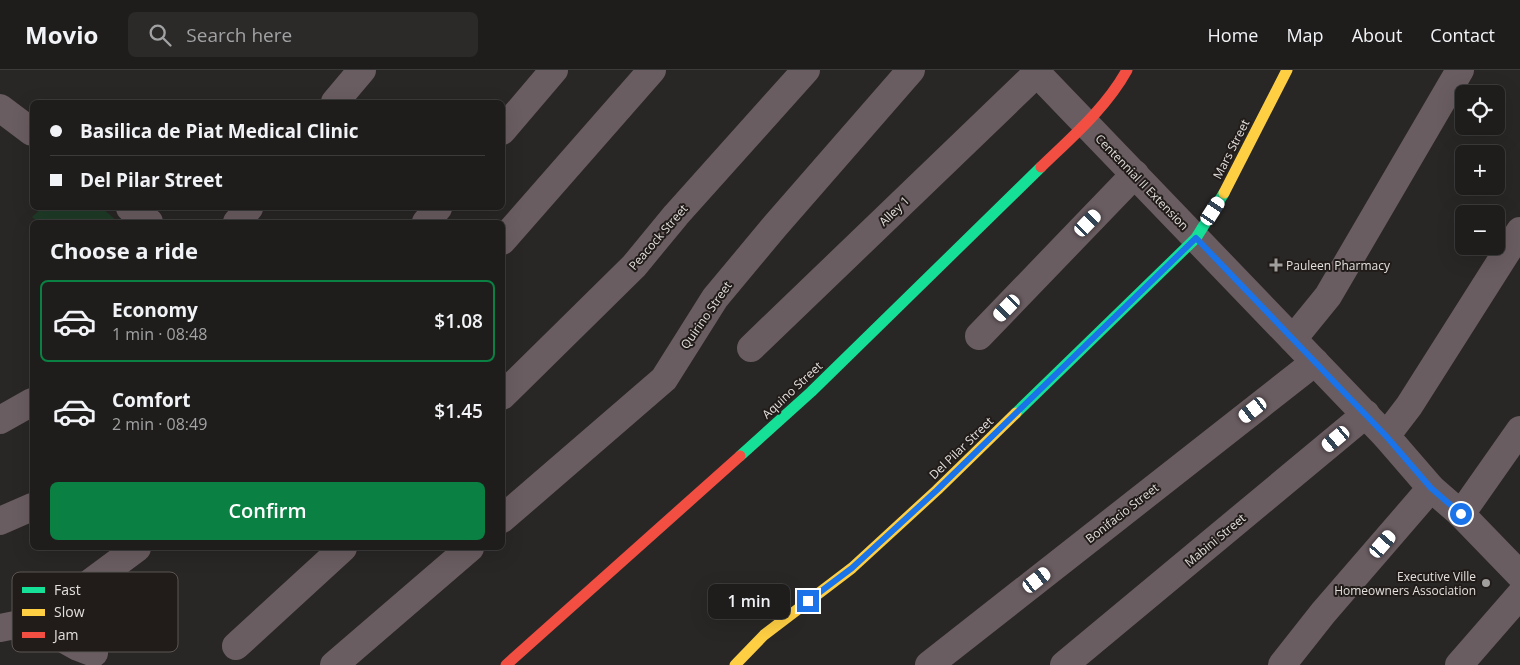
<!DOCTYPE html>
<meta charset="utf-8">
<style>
body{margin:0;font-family:"Open Sans",sans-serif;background:#2c2a29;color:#f1f3f6;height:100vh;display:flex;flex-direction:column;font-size:19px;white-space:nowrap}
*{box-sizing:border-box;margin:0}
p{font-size:16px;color:#a1a2a3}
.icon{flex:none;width:28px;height:28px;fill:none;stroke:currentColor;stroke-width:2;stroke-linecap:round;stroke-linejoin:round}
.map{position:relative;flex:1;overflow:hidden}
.side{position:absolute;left:30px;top:150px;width:475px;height:330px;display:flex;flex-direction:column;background:#1f1d1c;border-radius:8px;box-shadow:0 5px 20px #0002,0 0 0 1px #3c3b3b}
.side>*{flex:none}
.banner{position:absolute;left:30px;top:30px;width:475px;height:110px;border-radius:8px;box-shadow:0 5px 20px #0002,0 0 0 1px #3c3b3b;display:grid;align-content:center;height:110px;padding:0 20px;background:#1f1d1c}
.buttons{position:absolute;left:1455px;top:15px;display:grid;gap:10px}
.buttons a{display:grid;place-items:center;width:50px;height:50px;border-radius:8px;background:#1f1d1c;box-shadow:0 5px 20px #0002,0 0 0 1px #3c3b3b;font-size:25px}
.end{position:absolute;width:22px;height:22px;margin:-11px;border:6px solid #1a73e8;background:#fff;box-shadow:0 0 0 2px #fff}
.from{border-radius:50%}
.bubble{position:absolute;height:35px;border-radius:8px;background:#1f1d1c;box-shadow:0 5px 20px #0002,0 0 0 1px #3c3b3b;font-size:16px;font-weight:600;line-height:35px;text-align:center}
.car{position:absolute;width:15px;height:30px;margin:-15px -8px;border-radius:6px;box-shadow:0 0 4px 1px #0007;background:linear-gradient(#fff 24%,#345 0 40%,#fff 0 76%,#345 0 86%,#fff 0)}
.banner b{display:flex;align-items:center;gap:18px;height:48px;font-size:19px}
.banner b+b{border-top:1px solid #3c3b3b}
.banner i{width:12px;height:12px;background:#f1f3f6}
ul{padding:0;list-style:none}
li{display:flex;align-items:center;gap:15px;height:82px;margin:0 10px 8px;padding:0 10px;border:2px solid transparent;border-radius:8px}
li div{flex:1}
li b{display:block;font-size:19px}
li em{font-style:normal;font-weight:600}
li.on{border-color:#0b8043}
li>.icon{width:45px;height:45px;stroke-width:1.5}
h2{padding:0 20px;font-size:22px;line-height:60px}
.action{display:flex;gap:10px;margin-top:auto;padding:10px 20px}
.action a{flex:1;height:58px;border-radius:8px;background:#0b8043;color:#fff;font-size:20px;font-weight:600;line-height:58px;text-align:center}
header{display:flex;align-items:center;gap:30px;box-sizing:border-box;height:70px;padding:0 25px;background:#1f1d1c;border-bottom:1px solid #3c3b3b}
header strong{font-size:24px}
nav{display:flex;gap:28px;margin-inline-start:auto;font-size:18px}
.search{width:350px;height:45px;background:#2c2a29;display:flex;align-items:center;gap:12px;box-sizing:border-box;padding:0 18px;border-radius:8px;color:#a1a2a3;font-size:19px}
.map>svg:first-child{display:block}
.green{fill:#1f3c28}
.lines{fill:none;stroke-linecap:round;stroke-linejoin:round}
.street{stroke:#6a5d61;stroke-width:28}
.fast{stroke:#16e098;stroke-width:11}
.slow{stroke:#ffcf43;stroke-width:11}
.jam{stroke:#f24e42;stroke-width:11}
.route{stroke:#1a73e8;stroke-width:6}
.poi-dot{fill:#a19f9d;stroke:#211c1a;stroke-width:2}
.labels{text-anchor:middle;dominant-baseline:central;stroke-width:4;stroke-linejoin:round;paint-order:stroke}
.street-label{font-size:12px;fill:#e2dfdd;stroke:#211c1a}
.poi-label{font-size:12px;fill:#e2dfdd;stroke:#211c1a;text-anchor:start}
.key{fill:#211c1a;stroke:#5b5654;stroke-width:1}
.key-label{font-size:14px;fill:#e2dfdd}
</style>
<header>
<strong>Movio</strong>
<div class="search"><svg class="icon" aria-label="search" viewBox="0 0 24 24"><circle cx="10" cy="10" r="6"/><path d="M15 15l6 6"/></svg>Search here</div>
<nav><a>Home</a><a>Map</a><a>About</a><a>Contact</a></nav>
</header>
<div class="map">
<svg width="1520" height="595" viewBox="0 0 1520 595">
<rect width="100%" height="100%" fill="#292725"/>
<path class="green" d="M42 138H102L118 152H38L32 147Z"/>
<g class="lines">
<g class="street">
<path d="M1034 0 1386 366 1431 418 1461 444 1520 505"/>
<path d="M335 32 362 0"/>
<path d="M0 38 32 62"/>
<path d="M502 61 554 0"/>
<path d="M130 138 149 152"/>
<path d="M237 152 249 138"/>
<path d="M426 152 438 138"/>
<path d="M502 171 652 0"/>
<path d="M979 266 1135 104"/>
<path d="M1293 269 1328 226 1460 0"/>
<path d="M751 278 1037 3"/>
<path d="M502 326 634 196 676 145 806 0"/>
<path d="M0 350 32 332"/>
<path d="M1386 366 1409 336 1520 161"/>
<path d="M1461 444 1520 360"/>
<path d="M502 449 664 309 715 228 775 156 911 0"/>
<path d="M0 451 32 437"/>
<path d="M40 550 55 564 78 577 94 583"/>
<path d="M0 558 40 550 137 478"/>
<path d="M236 576 343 478"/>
<path d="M334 595 470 478"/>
<path d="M929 595 1315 292"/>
<path d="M1064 595 1366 344"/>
<path d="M1282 595 1323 543 1431 418"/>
<path d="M1459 595 1520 525"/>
</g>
<g class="fast">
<path d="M1016 343 1196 168 1224 123"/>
<path d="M740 386 811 322 1041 97"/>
</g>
<g class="slow">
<path d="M1224 123 1287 0"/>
<path d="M735 595 764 565 852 498 937 420 1016 343"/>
</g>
<g class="jam">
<path d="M1041 97C1072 67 1106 38 1127 0"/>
<path d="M506 595 740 386"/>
</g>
</g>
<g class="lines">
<path class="route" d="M808 531 852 498 937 420 1196 168 1386 366 1431 418 1461 444"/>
</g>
<g class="poi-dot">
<path d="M1273.5 187.5h5v5h5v5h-5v5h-5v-5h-5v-5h5z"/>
<circle cx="1486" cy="513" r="5"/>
</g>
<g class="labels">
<g class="street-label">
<text transform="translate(1231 79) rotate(-63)">Mars Street</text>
<text transform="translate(1142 112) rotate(46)">Centennial II Extension</text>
<text transform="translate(894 141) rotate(-44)">Alley 1</text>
<text transform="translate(658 167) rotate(-49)">Peacock Street</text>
<text transform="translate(706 245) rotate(-55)">Quirino Street</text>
<text transform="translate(792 320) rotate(-43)">Aquino Street</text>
<text transform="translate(961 378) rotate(-44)">Del Pilar Street</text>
<text transform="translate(1122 443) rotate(-38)">Bonifacio Street</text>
<text transform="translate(1215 470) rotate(-40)">Mabini Street</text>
</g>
<g class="poi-label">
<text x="1286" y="195">Pauleen Pharmacy</text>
<text x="1476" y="506" text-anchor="end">Executive Ville<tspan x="1476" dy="14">Homeowners Association</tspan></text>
</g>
</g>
<rect x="12" y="502" width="166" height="80" rx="8" class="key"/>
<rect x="22" y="517" width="23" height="6" fill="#16e098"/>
<rect x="22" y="539" width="23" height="7" fill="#ffcf43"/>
<rect x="22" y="562" width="23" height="6" fill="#f24e42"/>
<g class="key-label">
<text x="54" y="525">Fast</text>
<text x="54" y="547">Slow</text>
<text x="54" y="570">Jam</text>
</g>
</svg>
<div class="buttons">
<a><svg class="icon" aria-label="locate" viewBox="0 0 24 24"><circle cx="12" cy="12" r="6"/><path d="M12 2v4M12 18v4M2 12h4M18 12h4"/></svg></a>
<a>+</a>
<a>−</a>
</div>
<i class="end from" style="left:1461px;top:444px"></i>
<i class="end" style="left:808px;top:531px"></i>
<div class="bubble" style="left:708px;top:514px;width:82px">1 min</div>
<i class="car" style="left:1213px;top:141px;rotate:33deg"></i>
<i class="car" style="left:1088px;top:153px;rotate:44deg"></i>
<i class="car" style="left:1007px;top:238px;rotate:224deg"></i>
<i class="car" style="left:1253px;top:340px;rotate:232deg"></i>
<i class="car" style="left:1336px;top:369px;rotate:230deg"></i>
<i class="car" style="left:1383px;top:474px;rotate:41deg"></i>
<i class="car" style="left:1037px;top:510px;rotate:52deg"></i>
<div class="banner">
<b><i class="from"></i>Basilica de Piat Medical Clinic</b>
<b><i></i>Del Pilar Street</b>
</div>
<section class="side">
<h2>Choose a ride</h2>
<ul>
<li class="on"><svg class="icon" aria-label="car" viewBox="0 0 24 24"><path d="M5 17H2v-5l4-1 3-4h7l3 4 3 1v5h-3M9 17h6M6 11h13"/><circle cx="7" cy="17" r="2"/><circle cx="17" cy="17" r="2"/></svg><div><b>Economy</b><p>1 min · 08:48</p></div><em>$1.08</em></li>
<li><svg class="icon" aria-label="car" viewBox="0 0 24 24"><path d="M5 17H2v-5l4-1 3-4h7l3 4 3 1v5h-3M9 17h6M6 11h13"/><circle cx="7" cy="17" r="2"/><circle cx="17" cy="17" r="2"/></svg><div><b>Comfort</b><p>2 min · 08:49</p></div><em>$1.45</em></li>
</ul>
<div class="action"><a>Confirm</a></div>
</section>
</div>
